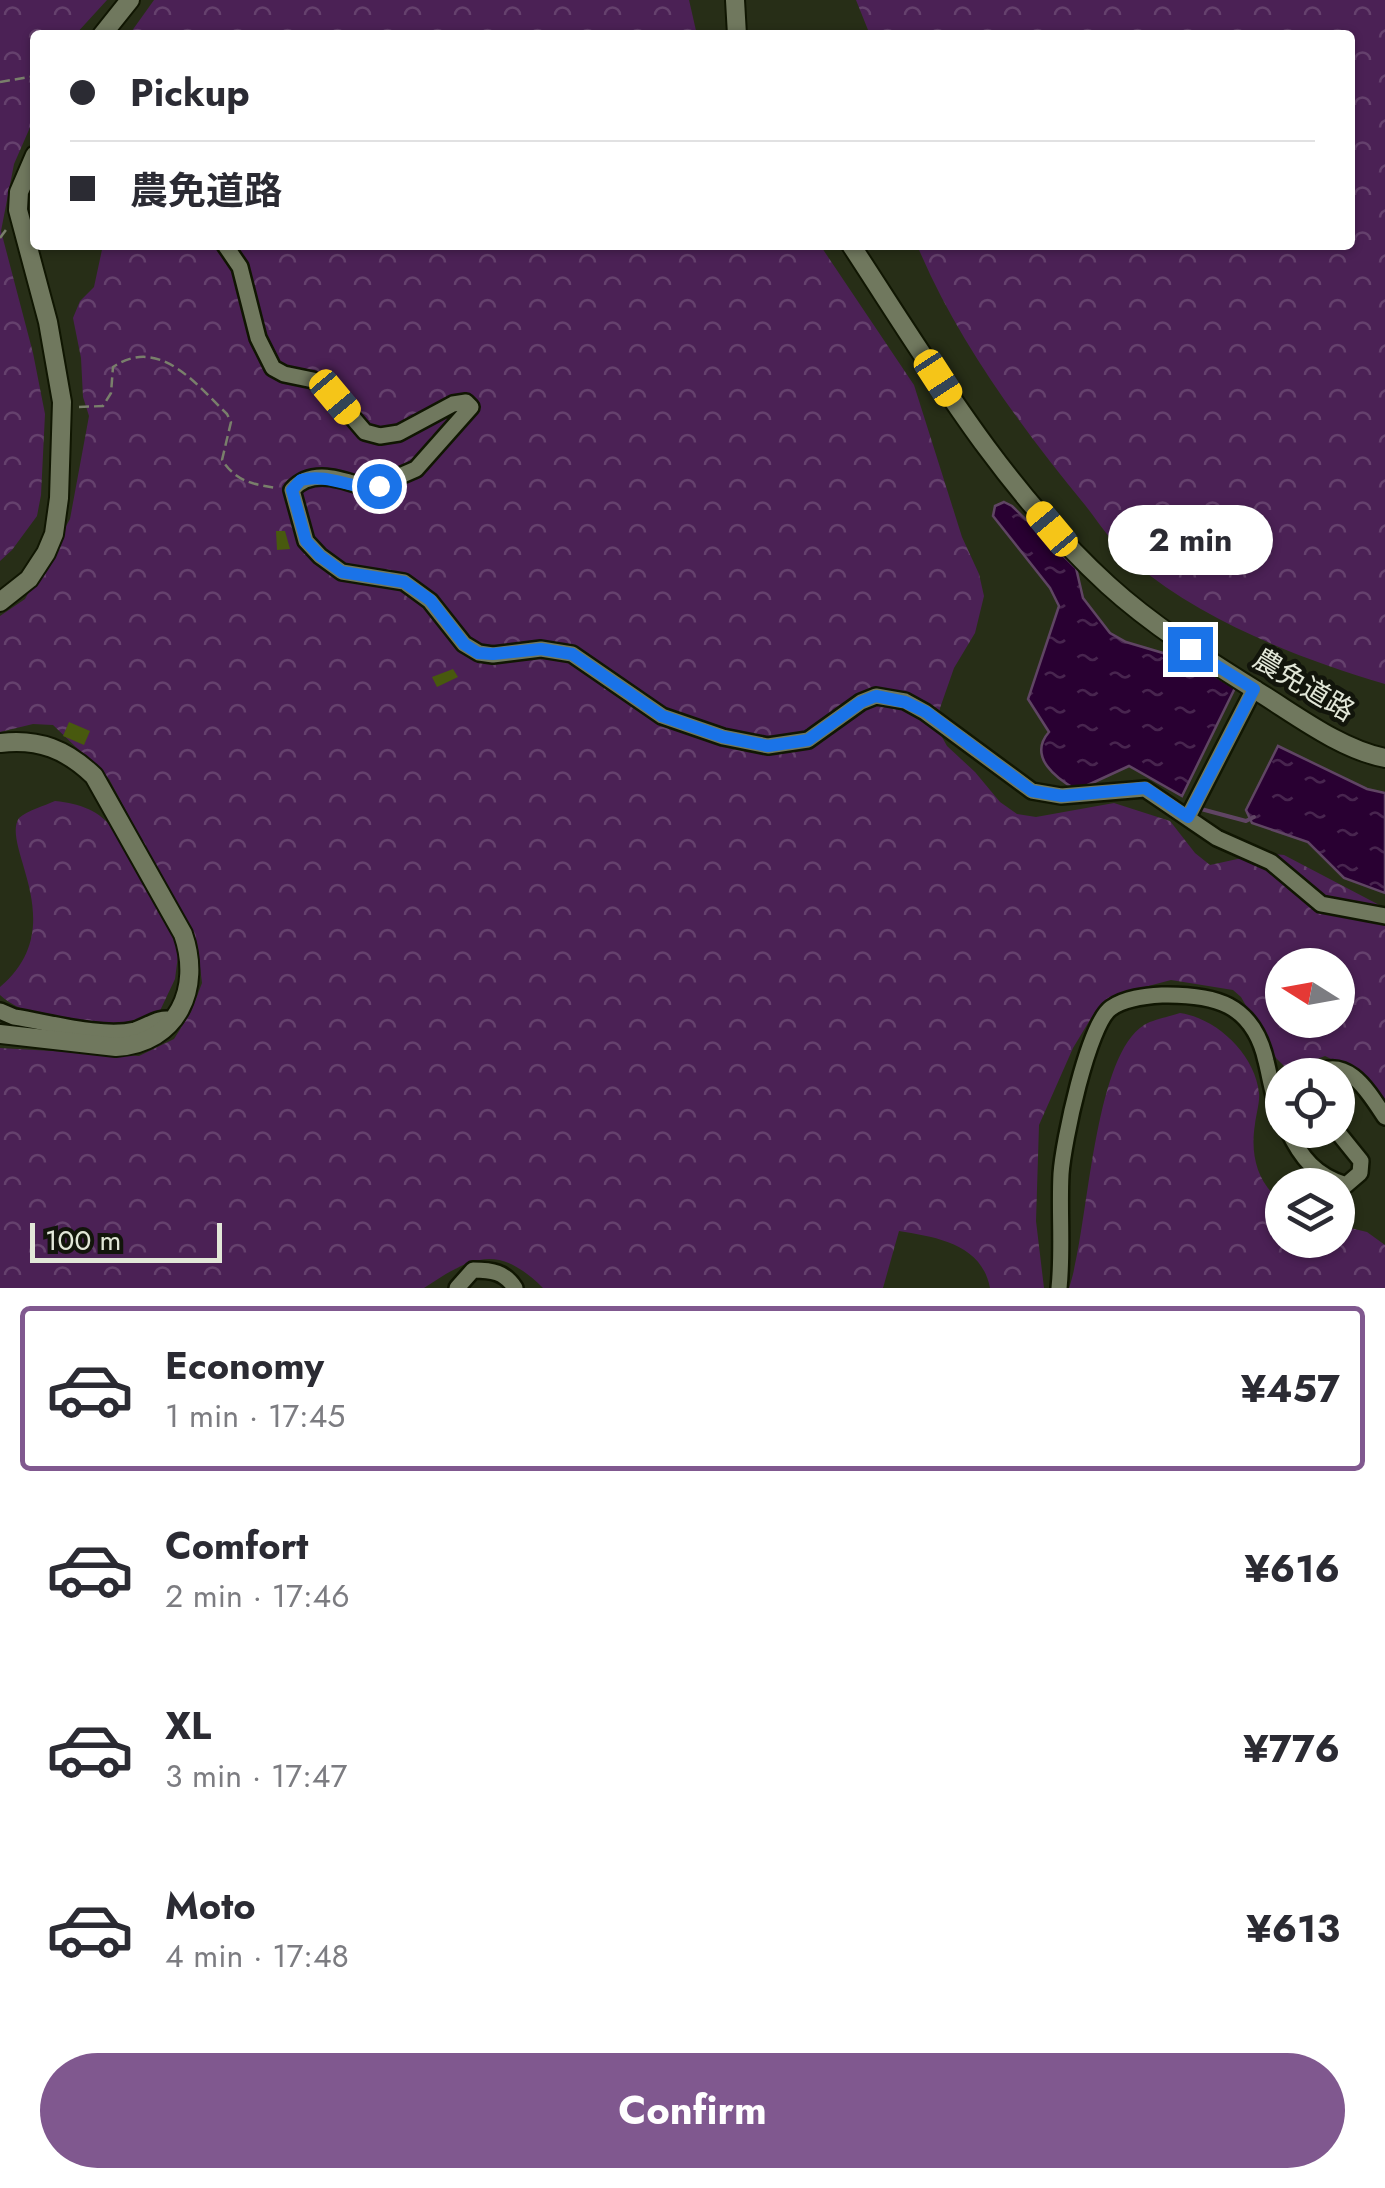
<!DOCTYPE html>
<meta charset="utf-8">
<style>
body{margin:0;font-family:Jost,"Noto Sans JP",sans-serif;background:#f2f2f3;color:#2b2b33;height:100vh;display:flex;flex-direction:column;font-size:38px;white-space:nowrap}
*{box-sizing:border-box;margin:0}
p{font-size:32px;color:#7c7c81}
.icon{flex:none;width:55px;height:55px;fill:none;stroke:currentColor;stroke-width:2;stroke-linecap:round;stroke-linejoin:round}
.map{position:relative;height:1288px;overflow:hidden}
.details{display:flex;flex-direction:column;background:#fff;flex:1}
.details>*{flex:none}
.hud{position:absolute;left:30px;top:30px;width:1325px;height:220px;border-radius:10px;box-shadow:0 2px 8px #0004;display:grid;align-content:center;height:220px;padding:0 40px;background:#fff}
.needle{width:65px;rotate:281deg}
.controls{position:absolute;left:1265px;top:948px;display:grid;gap:20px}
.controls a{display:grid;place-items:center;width:90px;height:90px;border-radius:50%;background:#fff;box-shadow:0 2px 8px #0004;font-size:50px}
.scale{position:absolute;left:30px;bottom:25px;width:192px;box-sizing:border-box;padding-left:10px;border:5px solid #e2e7d8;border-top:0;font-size:28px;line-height:35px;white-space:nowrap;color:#e2e7d8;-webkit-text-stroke:8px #12150b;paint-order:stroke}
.end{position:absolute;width:45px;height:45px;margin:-22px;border:12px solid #1a73e8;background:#fff;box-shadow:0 0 0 5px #fff}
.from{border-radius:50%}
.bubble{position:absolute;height:70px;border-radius:35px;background:#fff;box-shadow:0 2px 8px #0004;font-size:32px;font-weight:700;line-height:70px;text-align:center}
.car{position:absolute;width:30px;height:60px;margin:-30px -15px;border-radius:12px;box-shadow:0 0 8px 2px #0007;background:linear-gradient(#f5c518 24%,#345 0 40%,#f5c518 0 76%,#345 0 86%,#f5c518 0)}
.hud b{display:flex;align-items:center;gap:35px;height:95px;font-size:38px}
.hud b+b{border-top:2px solid #e1e1e2}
.hud i{width:25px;height:25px;background:#2b2b33}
ul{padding:18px 0 0;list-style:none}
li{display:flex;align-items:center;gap:30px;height:165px;margin:0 20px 15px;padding:0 20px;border:5px solid transparent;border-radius:10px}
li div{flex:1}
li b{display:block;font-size:38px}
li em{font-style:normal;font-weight:700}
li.active{border-color:#80588f}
li>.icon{width:90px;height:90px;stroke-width:1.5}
.primary-button{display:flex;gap:20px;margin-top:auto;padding:20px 40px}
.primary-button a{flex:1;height:115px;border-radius:60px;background:#80588f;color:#fff;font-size:40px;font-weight:700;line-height:115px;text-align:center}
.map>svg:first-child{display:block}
.forest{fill:url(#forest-crowns);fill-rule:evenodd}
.water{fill:url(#water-ripples);stroke:#604564;stroke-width:2.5}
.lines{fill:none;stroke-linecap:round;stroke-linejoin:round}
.stream{stroke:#604564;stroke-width:4}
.building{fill:#48590e}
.minor-casing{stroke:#101602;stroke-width:20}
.tertiary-casing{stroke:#101602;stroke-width:22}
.path{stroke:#797f6b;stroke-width:2.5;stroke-dasharray:10 5;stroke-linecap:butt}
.minor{stroke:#70785e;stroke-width:15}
.tertiary{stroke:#70785e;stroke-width:18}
.route{stroke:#1a73e8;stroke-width:12}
.labels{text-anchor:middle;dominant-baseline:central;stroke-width:9;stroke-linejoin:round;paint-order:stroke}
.street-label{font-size:28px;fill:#e2e7d8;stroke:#12150b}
</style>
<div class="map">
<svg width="1385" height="1288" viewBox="0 0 1385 1288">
<defs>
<pattern id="forest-crowns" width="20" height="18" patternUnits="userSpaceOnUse" patternTransform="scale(2.5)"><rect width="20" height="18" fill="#4b2155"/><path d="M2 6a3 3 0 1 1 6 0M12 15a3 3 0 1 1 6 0" fill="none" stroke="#65416d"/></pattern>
<pattern id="water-ripples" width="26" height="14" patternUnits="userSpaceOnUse" patternTransform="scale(2.5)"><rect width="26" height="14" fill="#290032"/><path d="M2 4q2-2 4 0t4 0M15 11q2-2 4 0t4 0" fill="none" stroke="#48254f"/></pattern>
</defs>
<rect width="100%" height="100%" fill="#272e17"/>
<g class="forest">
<path d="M0 0H107L75 35H35V116L14 164 1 231 33 353 45 414 41 495 37 516 12 550 0 561Z"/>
<path d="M154 0H689L697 35H129Z"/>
<path d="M856 0H1385V684C1298 658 1205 622 1134 563 1115 548 1100 524 1085 505 1021 427 956 339 917 245H1350V35H870Z"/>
<path d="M103 245H820L914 385 962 537 979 574 984 596 975 633 954 668 940 708 937 728 947 746 975 772 1000 802 1017 814 1036 817 1114 803 1170 821 1195 853 1210 865 1265 853 1284 855 1385 908V1125C1368 1096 1356 1070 1325 1056L1304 1064 1284 1066 1276 1058 1241 997 1233 990 1171 980 1122 993 1096 1010 1073 1048 1039 1125 1036 1221 1044 1288H990C982 1244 936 1237 899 1231L883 1288H543C498 1243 472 1256 424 1288H0V1048L139 1056 174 1039 191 1012 202 983 197 942 109 779 53 725 33 724 0 732V616L25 599 70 519 89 416 83 397 81 358 73 318 80 301 94 287ZM1282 965H1338V1020H1282Z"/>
<path d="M55 801C81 804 99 810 115 831L179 948 175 979 157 1017C121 1031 28 1023 0 995V987C73 925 0 846 19 818 28 810 44 806 55 801Z"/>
<path d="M1180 1013C1216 1018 1255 1054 1259 1093 1260 1102 1256 1115 1255 1124 1250 1155 1257 1183 1282 1202V1240H1338V1225L1367 1232 1385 1245V1288H1069C1089 1230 1092 1058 1144 1025 1154 1019 1169 1017 1180 1013Z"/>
</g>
<g class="water">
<path d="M1004 502 1012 506 1076 568 1083 598 1110 633 1126 642 1190 661 1235 688 1182 796 1129 766 1077 790C1057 779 1027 757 1049 732L1028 699 1059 606 1050 588 993 516 995 506Z"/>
<path d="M1278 746 1367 789 1385 793V893L1344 878 1308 842 1252 823 1246 810Z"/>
</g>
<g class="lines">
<path class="stream" d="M1201 809 1246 821 1254 817"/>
</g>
<g class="building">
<path d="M276 531H285L290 549 277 550Z"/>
<path d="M453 669 458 677 437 687 432 677Z"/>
<path d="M69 722 90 731 84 745 63 736Z"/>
</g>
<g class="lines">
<defs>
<g id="minor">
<path d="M225 245 240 267 258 338 273 368 284 374 313 380 335 397 365 432 380 436 399 433 453 404 466 402 471 407 416 469 370 489C344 480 312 467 292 490L306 541 320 556 342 572 404 582 430 601 464 644 479 653 493 655 541 649 572 654 662 716 723 737 768 746 808 740 861 702 876 696 905 701 925 712 1032 791 1061 796 1145 789 1217 838 1271 862 1321 904 1385 916"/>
<path d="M1188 817 1254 689"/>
<path d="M0 1011 14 1017C48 1022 102 1038 135 1030 148 1026 159 1016 173 1020"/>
<path d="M1313 1075C1347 1054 1368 1091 1385 1117"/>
<path d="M1288 1130C1301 1158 1316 1176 1346 1185L1360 1173 1361 1161 1336 1130"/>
<path d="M457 1288 473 1270C492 1270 505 1272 515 1288"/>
<path d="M1059 1288C1063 1251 1059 1211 1061 1174 1063 1143 1088 1024 1111 1008 1125 998 1145 996 1162 995 1214 994 1253 1003 1266 1061 1271 1081 1273 1100 1282 1119"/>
</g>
<g id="tertiary">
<path d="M735 0 737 35"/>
<path d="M102 35 130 0"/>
<path d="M851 245C929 364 1002 488 1108 585 1153 626 1206 659 1257 691 1296 715 1340 749 1385 758"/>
<path d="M0 602 29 579 46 553 54 534 59 498 62 402 48 322 18 210 19 192 35 155"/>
<path d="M0 743C39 738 67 750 94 776L183 934C202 988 178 1043 116 1047L0 1034"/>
</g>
</defs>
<use href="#minor" class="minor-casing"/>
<use href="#tertiary" class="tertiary-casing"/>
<g class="path">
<path d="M0 82 35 76"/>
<path d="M0 238 8 227"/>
<path d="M79 407 103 406 111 393 113 367C159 336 195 383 227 414L231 422 222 460C236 481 251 484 276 488"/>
</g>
<use href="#minor" class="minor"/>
<use href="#tertiary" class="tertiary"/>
</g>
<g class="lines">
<path class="route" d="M379 486C359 493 330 472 301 480L292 490 306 541 320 556 342 572 404 582 430 600 464 644 478 653 493 654 541 649 572 654 662 716 723 737 768 746 808 740 861 702 876 696 905 702 926 712 1032 791 1062 796 1145 788 1188 817 1254 689 1190 649"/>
</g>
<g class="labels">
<g class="street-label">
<text transform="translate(1304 685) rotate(31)">農免道路</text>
</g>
</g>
</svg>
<div class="controls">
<a><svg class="needle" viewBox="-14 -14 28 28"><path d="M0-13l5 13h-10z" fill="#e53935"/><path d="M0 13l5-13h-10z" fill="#7c7c81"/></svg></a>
<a><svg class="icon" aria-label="locate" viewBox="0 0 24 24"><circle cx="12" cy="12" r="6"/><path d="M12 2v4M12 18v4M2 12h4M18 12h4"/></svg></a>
<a><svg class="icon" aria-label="layers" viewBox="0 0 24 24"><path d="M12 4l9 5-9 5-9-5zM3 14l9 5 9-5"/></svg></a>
</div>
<div class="scale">100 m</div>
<i class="end from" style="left:379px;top:486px"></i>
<i class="end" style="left:1190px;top:649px"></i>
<div class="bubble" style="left:1108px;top:505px;width:165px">2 min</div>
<i class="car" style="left:938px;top:378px;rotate:147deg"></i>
<i class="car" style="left:335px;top:397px;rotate:140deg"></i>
<i class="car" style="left:1052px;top:529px;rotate:320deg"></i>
<div class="hud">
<b><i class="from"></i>Pickup</b>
<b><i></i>農免道路</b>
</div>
</div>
<section class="details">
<ul>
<li class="active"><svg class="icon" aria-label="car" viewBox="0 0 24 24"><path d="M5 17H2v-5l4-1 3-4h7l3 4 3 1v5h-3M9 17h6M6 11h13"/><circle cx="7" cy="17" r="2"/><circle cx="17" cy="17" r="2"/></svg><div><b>Economy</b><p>1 min · 17:45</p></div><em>¥457</em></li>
<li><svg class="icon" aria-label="car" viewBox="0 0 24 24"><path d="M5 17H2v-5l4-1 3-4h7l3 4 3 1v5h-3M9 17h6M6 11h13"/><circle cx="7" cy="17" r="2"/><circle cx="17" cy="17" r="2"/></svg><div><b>Comfort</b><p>2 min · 17:46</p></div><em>¥616</em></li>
<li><svg class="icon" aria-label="car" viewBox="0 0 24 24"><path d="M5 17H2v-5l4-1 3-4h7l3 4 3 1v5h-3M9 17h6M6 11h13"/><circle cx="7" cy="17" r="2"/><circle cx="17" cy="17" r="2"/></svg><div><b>XL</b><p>3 min · 17:47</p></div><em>¥776</em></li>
<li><svg class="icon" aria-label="car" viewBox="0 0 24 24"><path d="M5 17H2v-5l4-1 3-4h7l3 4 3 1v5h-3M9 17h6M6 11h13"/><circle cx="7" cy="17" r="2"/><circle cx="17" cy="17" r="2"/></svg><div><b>Moto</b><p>4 min · 17:48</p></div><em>¥613</em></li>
</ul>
<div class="primary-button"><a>Confirm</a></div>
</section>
